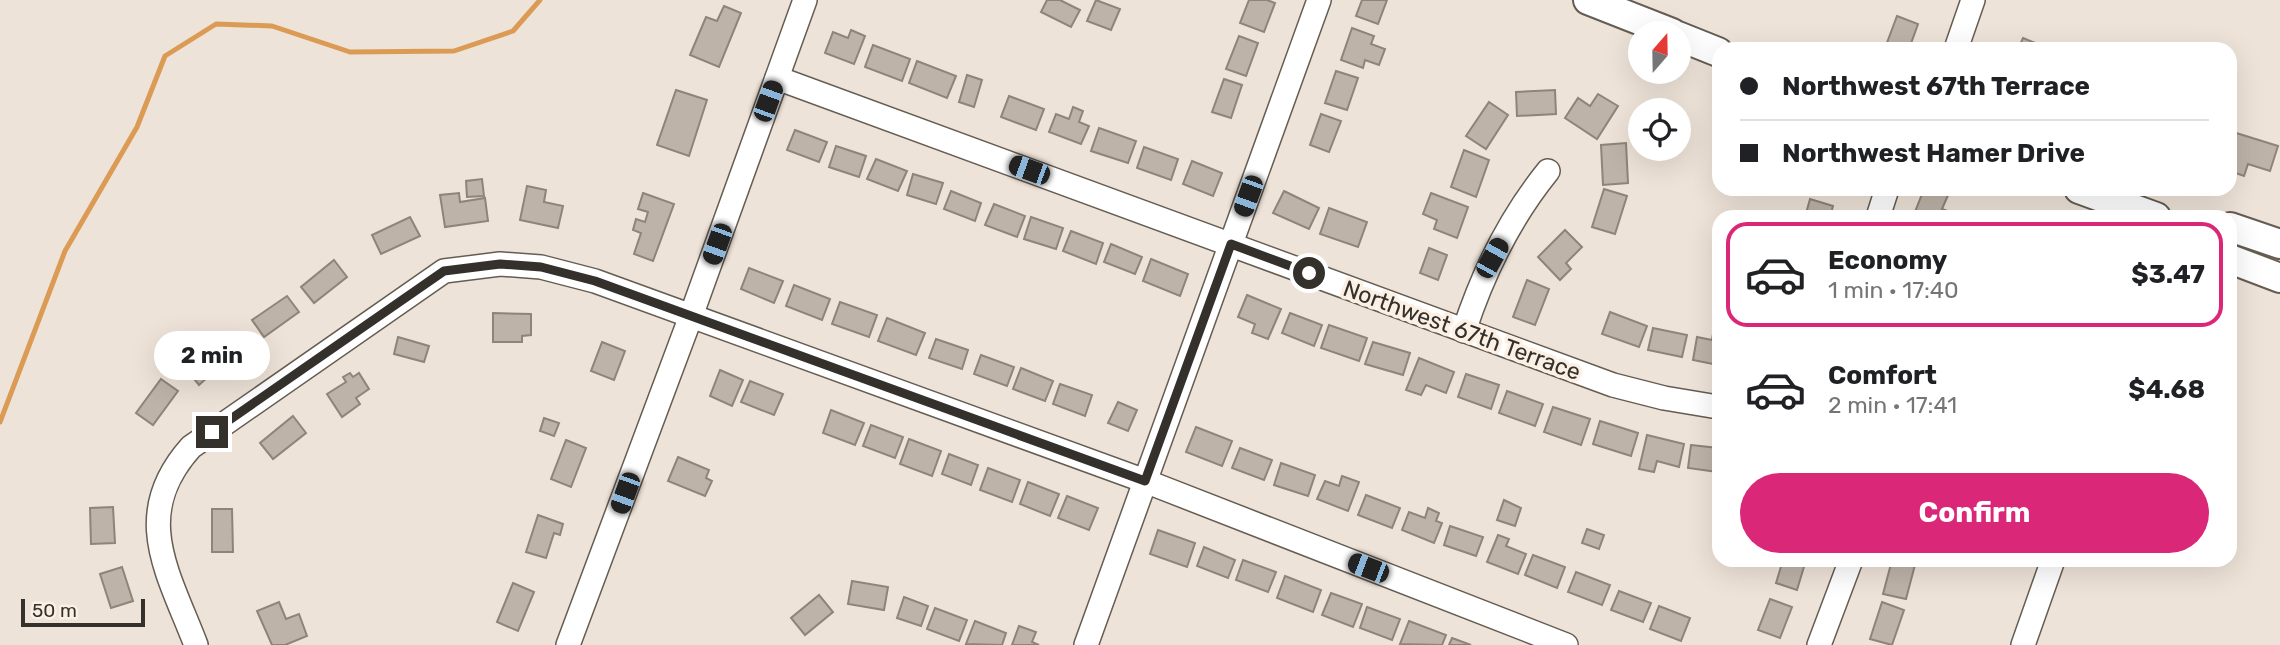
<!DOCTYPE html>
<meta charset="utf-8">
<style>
body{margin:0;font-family:Rubik,sans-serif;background:#f2f2f2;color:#202124;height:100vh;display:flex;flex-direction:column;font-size:26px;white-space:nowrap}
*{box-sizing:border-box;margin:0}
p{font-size:23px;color:#757577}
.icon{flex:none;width:38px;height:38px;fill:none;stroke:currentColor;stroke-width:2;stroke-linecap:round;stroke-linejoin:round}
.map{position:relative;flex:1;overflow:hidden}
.panel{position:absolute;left:1712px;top:210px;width:525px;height:357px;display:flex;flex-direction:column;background:#fff;border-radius:21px;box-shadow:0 7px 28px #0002}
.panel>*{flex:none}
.top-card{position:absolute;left:1712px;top:42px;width:525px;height:154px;border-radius:21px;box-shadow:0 7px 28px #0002;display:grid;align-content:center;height:154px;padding:0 28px;background:#fff}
.needle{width:46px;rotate:20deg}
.tools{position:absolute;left:1628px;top:21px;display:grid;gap:14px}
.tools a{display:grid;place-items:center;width:63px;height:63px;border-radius:50%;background:#fff;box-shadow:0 7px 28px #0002;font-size:35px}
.scale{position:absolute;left:21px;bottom:18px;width:124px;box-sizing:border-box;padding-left:7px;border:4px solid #34302b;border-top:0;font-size:19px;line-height:24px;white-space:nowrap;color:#34302b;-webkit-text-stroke:5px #fcf0e5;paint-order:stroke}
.end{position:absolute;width:32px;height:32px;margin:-16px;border:9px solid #34302b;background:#fff;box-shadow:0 0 0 4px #fff}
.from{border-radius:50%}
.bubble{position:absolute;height:49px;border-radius:24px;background:#fff;box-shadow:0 7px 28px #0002;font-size:23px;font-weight:700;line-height:49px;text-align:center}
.car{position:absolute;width:21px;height:42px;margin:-21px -10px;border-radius:9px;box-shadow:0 0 5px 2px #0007;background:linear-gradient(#222 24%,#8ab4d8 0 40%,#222 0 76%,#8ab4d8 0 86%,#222 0)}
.top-card b{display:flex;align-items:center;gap:24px;height:66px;font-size:26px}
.top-card b+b{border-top:2px solid #e0e0e0}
.top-card i{width:18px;height:18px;background:#202124}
ul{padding:12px 0 0;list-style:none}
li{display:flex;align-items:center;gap:21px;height:105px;margin:0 14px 10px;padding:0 14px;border:4px solid transparent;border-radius:21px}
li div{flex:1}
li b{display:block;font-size:26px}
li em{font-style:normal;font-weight:700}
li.current{border-color:#db2777}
li>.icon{width:63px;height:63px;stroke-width:1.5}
.button{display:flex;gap:14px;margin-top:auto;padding:14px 28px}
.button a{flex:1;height:80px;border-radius:42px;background:#db2777;color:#fff;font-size:28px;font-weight:700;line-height:80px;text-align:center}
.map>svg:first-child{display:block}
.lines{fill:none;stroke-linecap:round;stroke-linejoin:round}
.stream{stroke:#db9b55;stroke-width:5}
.building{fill:#beb3a8;stroke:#8e847a;stroke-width:2}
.minor-casing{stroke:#655c52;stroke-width:26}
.major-casing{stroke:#655c52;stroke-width:32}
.minor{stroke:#fff;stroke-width:23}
.major{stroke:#fff;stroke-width:28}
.route{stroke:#34302b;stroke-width:9}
.labels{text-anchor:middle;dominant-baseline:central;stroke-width:7;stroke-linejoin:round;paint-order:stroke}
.street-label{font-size:23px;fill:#34302b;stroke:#fcf0e5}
</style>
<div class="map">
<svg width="2280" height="645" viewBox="0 0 2280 645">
<rect width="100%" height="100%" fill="#eee3d8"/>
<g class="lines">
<path class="stream" d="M0 422 65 251 137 127 165 56 216 24 272 26 350 52 454 51 513 31 540 0"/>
</g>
<g class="building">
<path d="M1047 0H1060L1080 10 1071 27 1041 12Z"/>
<path d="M1096 0 1120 9 1111 30 1087 21Z"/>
<path d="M1249 0H1267L1275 3 1264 32 1240 23Z"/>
<path d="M1362 0H1387L1378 24 1356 16Z"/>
<path d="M724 6 741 13 719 67 690 55 706 17 717 21Z"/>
<path d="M1897 16 1918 24 1909 49 1885 48Z"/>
<path d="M1352 28 1374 36 1371 44 1385 49 1379 65 1365 60 1363 68 1341 60Z"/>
<path d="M851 30 865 36 854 64 825 53 833 32 848 38Z"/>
<path d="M1239 36 1258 43 1246 76 1226 69Z"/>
<path d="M2023 38 2050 49H2018Z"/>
<path d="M873 45 910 59 902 81 865 67Z"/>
<path d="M917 61 956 76 947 98 909 83Z"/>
<path d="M1336 71 1358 78 1347 110 1325 103Z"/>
<path d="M967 75 982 80 974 107 959 102Z"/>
<path d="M1224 79 1242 85 1231 118 1212 112Z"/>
<path d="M676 90 707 100 689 156 657 145Z"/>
<path d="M1555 90 1556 114 1517 116 1516 92Z"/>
<path d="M1598 94 1618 106 1597 139 1565 118 1578 98 1590 106Z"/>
<path d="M1009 96 1044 109 1036 130 1001 117Z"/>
<path d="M1489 102 1508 115 1486 149 1466 136Z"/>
<path d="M1073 107 1083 111 1079 122 1089 126 1081 144 1049 132 1056 114 1069 119Z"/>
<path d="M1321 114 1341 121 1329 152 1310 145Z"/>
<path d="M1099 128 1136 141 1128 163 1091 151Z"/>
<path d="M795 130 827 142 819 162 787 150Z"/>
<path d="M2233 132 2278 146 2270 171 2248 164 2244 176 2230 171V143Z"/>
<path d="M1626 143 1628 183 1603 185 1601 145Z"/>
<path d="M836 146 866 156 859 177 829 167Z"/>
<path d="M1144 147 1178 159 1171 180 1137 168Z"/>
<path d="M1464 150 1489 160 1476 197 1451 187Z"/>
<path d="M876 159 907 171 898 191 867 179Z"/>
<path d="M1192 161 1222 173 1213 196 1183 184Z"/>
<path d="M913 174 943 183 936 204 907 195Z"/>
<path d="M482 179 484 196 467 197 466 181Z"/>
<path d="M527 186 546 190 544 202 563 206 558 228 520 220Z"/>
<path d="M1604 189 1627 196 1615 234 1592 227Z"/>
<path d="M1924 189H1939L1949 193 1942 209 1956 214 1955 217H1913Z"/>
<path d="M951 191 981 203 975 221 944 209Z"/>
<path d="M1284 191 1319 208 1309 229 1273 213Z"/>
<path d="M459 193 460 202 485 198 488 221 445 227 440 195Z"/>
<path d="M643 193 674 204 653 261 634 254 641 233 633 230 636 219 645 222 648 212 638 209Z"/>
<path d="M1431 193 1468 207 1457 238 1434 229 1437 220 1423 214Z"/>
<path d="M1810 199 1833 206 1830 217H1805Z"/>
<path d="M994 204 1025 216 1017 237 985 225Z"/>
<path d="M1329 208 1367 222 1358 247 1320 234Z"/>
<path d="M410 217 420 236 381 254 372 235Z"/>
<path d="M1031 217 1063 228 1056 249 1024 239Z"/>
<path d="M1565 230 1582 247 1566 263 1571 269 1560 280 1538 257Z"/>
<path d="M1071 231 1103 243 1096 264 1063 251Z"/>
<path d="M1111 244 1142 257 1135 274 1104 262Z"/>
<path d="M1429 248 1447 255 1438 280 1420 273Z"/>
<path d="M1151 259 1188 274 1180 296 1143 281Z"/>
<path d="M334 260 347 277 314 303 301 287Z"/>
<path d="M749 268 783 281 774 303 741 289Z"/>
<path d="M1527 280 1549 289 1535 325 1513 317Z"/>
<path d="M794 285 830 299 822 320 786 306Z"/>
<path d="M1247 295 1281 309 1268 339 1252 333 1255 324 1238 317Z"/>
<path d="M287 296 299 312 264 337 252 320Z"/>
<path d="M840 302 877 315 869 337 832 324Z"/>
<path d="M1610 312 1647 326 1639 347 1602 334Z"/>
<path d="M493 313 531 314V335L522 336V342H493Z"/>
<path d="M1290 313 1322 325 1314 346 1282 333Z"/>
<path d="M887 318 925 333 916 355 878 341Z"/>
<path d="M1329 325 1367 338 1359 361 1321 348Z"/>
<path d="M1653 328 1687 335 1682 357 1648 350Z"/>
<path d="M1714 328 1718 329V365L1693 360 1697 337 1712 340Z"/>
<path d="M398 337 429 346 424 362 394 354Z"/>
<path d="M936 339 968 350 962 369 929 358Z"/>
<path d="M216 342 230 357 199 385 186 369Z"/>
<path d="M602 342 625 351 614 380 591 371Z"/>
<path d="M1373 342 1410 353 1403 375 1365 364Z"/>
<path d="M981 355 1014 367 1007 386 974 374Z"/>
<path d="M1419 358 1454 372 1446 393 1426 385 1421 395 1406 390Z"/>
<path d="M1021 368 1053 381 1045 401 1013 389Z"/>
<path d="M720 370 743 380 732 406 710 396Z"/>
<path d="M350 373 353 377 359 373 369 389 356 398 360 404 342 417 327 394 346 382 343 377Z"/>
<path d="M1466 374 1499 385 1491 409 1458 397Z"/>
<path d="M161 379 178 391 153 425 136 413Z"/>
<path d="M750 381 783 394 774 415 741 402Z"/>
<path d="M1060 384 1092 395 1085 416 1053 404Z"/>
<path d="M1507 391 1543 404 1535 426 1499 413Z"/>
<path d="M1118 402 1137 410 1128 431 1108 423Z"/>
<path d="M1553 407 1590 419 1581 445 1544 432Z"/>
<path d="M831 410 864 423 855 445 823 433Z"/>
<path d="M293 416 306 433 273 459 260 443Z"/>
<path d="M544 418 559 423 554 436 540 431Z"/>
<path d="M1600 421 1638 433 1631 456 1593 444Z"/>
<path d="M871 425 903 437 895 458 863 446Z"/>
<path d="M1196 427 1232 441 1222 466 1186 452Z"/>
<path d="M1647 435 1684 444 1679 467 1657 461 1654 472 1639 469Z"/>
<path d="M909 439 941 451 932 476 900 464Z"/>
<path d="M566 440 586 448 571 487 551 479Z"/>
<path d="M1691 445 1718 448V472L1688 468Z"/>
<path d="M1240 448 1272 460 1264 480 1232 468Z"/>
<path d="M949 454 978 465 971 485 942 474Z"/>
<path d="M678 457 709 470 706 478 712 481 705 496 668 481Z"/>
<path d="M1281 463 1315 475 1308 496 1274 485Z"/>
<path d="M988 468 1020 480 1012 502 980 490Z"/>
<path d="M1342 476 1359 482 1348 511 1317 499 1325 481 1339 486Z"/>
<path d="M1028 482 1059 494 1050 516 1020 504Z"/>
<path d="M1366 495 1400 508 1392 528 1358 515Z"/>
<path d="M1067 496 1098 508 1089 530 1058 518Z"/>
<path d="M1504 500 1521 508 1515 526 1497 520Z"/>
<path d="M113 507 115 543 91 544 90 508Z"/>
<path d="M1428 508 1439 513 1436 521 1442 523 1434 543 1402 530 1409 512 1425 518Z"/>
<path d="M212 509H232L233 552H212Z"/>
<path d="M538 515 563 524 560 535 554 533 546 558 526 552Z"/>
<path d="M1450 526 1483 537 1476 556 1444 545Z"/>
<path d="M1587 529 1604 535 1599 549 1582 543Z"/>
<path d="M1158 530 1195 543 1187 567 1150 554Z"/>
<path d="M1498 535 1509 539 1506 546 1526 554 1518 574 1487 562Z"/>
<path d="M1204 547 1235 560 1228 578 1197 566Z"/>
<path d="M1533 555 1565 567 1557 588 1525 575Z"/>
<path d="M1243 560 1276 572 1268 592 1236 580Z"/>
<path d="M1783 560H1806L1797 590 1776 583Z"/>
<path d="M1892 560 1916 561 1906 599 1883 594Z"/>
<path d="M122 567 133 601 111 608 100 574Z"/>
<path d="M1576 572 1610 585 1602 605 1568 592Z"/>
<path d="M1285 576 1321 590 1313 612 1277 598Z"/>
<path d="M852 581 888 587 884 610 848 604Z"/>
<path d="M513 583 534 592 518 631 497 622Z"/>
<path d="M1619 591 1651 603 1643 622 1611 610Z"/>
<path d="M1331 593 1362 604 1353 627 1322 615Z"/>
<path d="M819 595 833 612 805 635 791 618Z"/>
<path d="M904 597 928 606 921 626 897 618Z"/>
<path d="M1770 599 1792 607 1780 638 1758 630Z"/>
<path d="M279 602 286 619 299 614 307 636 285 645H272L257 611Z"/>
<path d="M1882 602 1904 610 1892 645 1870 639Z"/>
<path d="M1659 606 1690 618 1681 641 1650 629Z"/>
<path d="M1367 607 1400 619 1392 640 1360 628Z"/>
<path d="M935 608 967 620 959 641 927 629Z"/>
<path d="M975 621 1006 633 1002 645 966 644Z"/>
<path d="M1409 621 1446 635 1442 645 1400 644Z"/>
<path d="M1019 626 1036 632 1032 642 1039 645H1012Z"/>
<path d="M1452 638 1471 645H1449Z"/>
</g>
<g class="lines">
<defs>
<g id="minor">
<path d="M1956 49 1973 0"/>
<path d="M777 78 1613 385 1664 398 1718 407"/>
<path d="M1878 217 1887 189"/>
<path d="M1464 331C1483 273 1509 219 1548 171"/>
<path d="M196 645C168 572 130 515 191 447L444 271 500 264 541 267 595 281 1145 481 1566 645"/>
<path d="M568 645 691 316 805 0"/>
<path d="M1086 645 1319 0"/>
<path d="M1819 645 1851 560"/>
<path d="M2023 645 2053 560"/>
</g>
<g id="major">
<path d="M1588 0 1672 33"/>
<path d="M1678 36 1718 52"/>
<path d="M2079 189 2156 217"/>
<path d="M2230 227 2280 244"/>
<path d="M2230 259 2280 278"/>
</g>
</defs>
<use href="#minor" class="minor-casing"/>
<use href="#major" class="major-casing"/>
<use href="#minor" class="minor"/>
<use href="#major" class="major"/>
</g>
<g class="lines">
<path class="route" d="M212 432 444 271 500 264 541 267 595 281 1145 481 1231 244 1309 273"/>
</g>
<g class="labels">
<g class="street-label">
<text transform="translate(1462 330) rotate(20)">Northwest 67th Terrace</text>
</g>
</g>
</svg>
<div class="tools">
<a><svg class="needle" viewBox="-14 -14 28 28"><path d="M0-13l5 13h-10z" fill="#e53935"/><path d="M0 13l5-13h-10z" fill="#757577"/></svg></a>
<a><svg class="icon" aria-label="locate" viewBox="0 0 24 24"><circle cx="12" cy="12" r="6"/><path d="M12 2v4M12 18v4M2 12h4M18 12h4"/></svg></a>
</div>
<div class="scale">50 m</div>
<i class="end from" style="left:1309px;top:273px"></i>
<i class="end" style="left:212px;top:432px"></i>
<div class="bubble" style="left:154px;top:331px;width:116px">2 min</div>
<i class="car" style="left:768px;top:101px;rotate:20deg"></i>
<i class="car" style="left:1029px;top:170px;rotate:290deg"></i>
<i class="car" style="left:1248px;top:196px;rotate:200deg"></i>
<i class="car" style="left:717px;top:244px;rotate:200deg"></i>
<i class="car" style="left:1492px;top:258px;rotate:29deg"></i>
<i class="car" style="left:625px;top:493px;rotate:200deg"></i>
<i class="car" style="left:1368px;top:568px;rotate:291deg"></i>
<div class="top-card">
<b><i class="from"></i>Northwest 67th Terrace</b>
<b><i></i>Northwest Hamer Drive</b>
</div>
<section class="panel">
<ul>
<li class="current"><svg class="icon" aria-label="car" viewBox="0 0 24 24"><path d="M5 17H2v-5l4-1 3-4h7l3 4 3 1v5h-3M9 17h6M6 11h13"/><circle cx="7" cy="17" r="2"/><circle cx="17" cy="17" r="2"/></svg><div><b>Economy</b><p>1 min · 17:40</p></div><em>$3.47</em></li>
<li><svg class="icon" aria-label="car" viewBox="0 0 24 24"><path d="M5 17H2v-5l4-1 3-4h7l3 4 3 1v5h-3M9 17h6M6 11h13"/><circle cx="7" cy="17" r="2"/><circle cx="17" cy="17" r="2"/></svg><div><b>Comfort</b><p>2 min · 17:41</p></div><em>$4.68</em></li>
</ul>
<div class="button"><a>Confirm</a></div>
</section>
</div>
